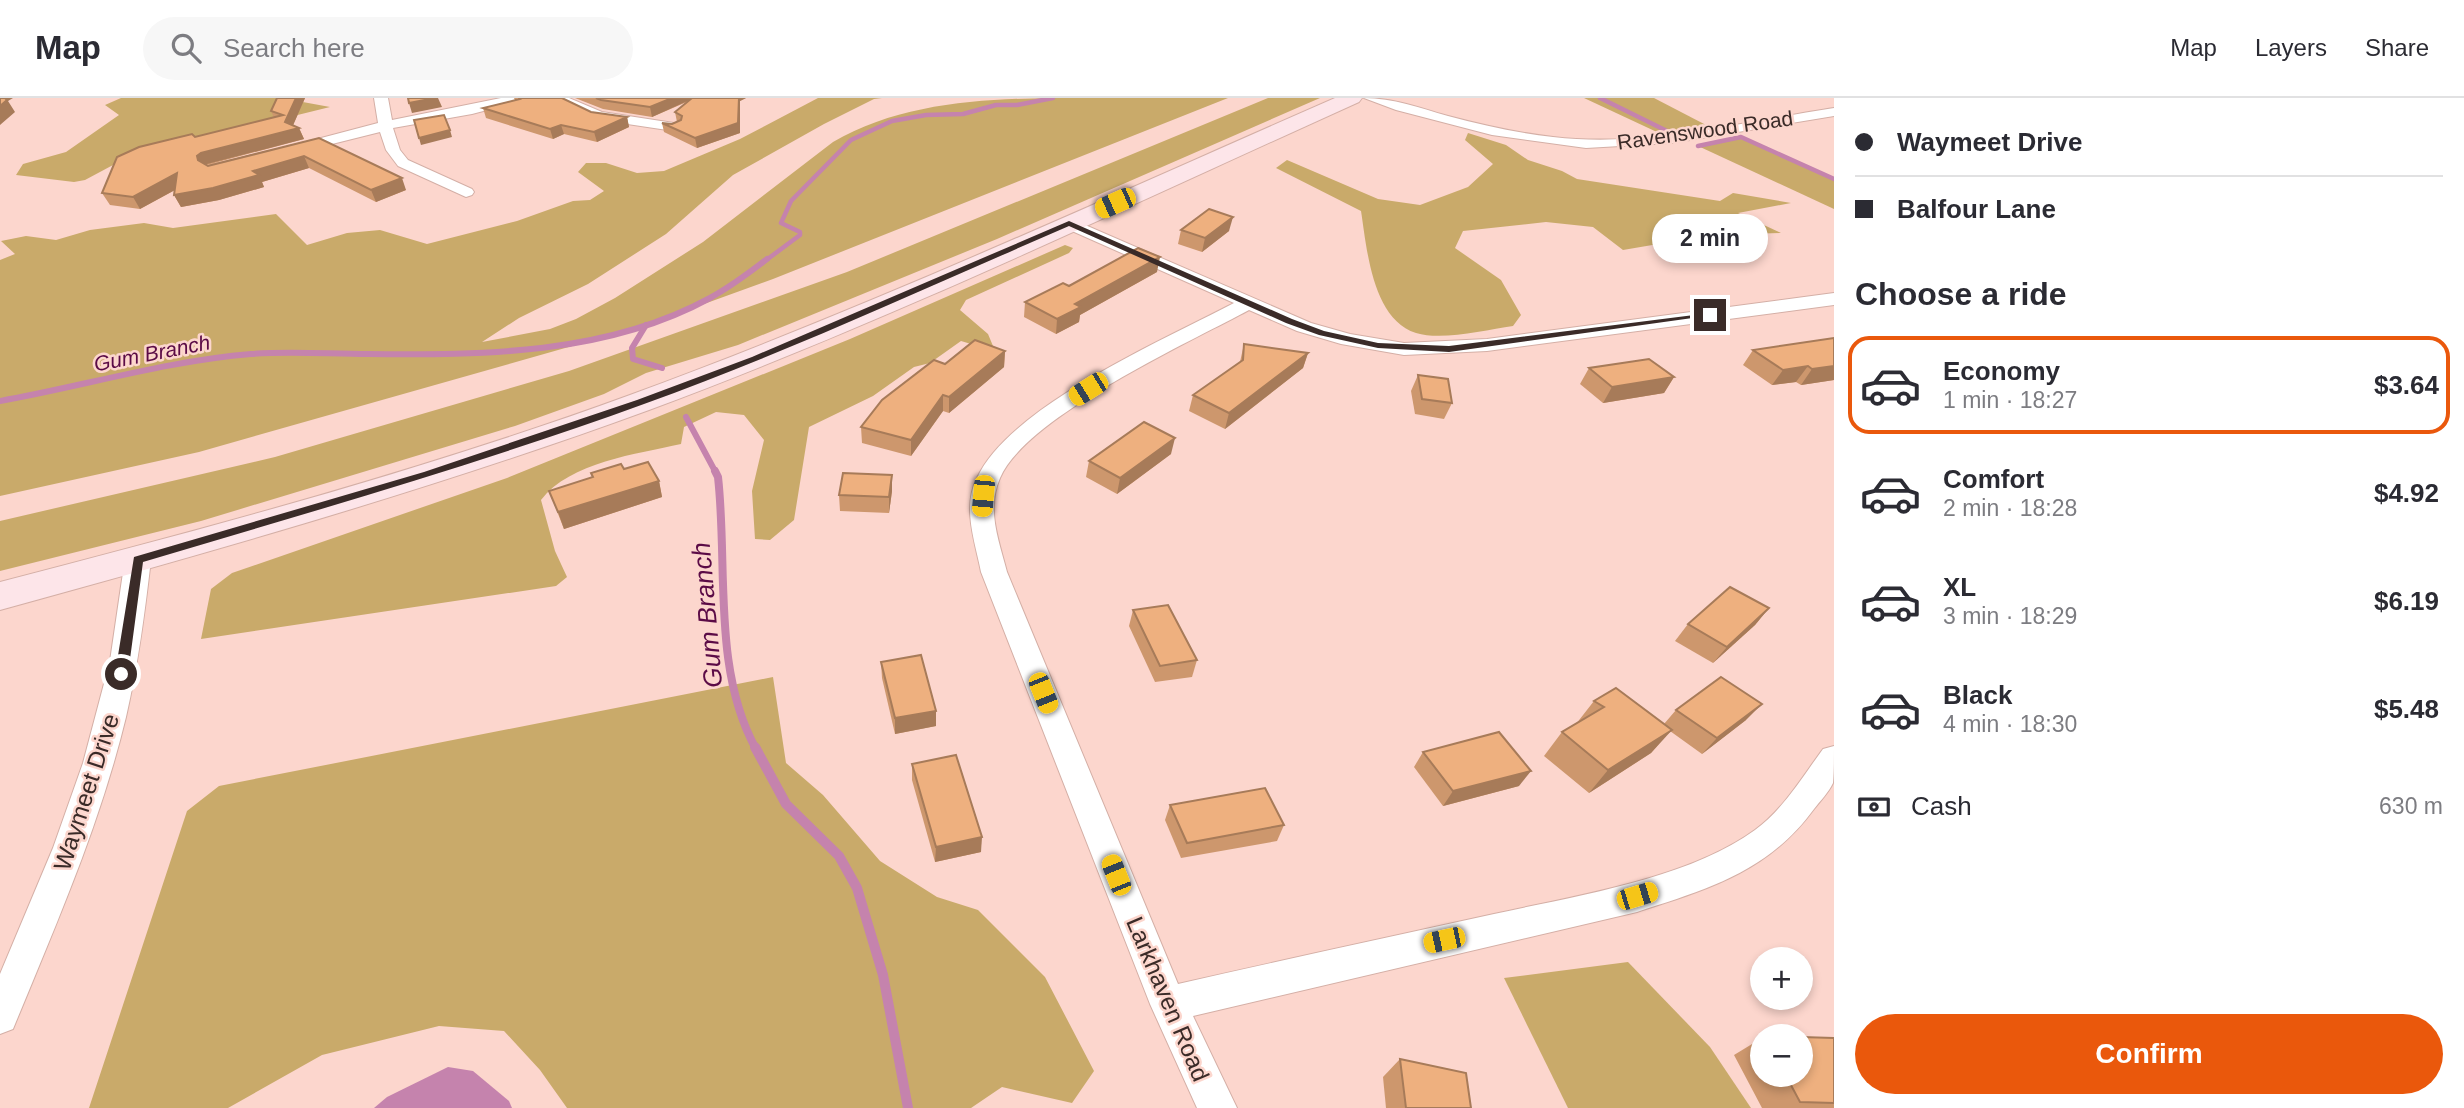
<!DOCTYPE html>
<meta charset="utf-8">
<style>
body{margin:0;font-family:Arial,sans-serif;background:#f7f7f7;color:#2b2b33;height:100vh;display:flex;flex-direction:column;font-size:26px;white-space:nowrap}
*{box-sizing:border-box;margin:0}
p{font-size:23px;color:#7c7c81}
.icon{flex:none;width:38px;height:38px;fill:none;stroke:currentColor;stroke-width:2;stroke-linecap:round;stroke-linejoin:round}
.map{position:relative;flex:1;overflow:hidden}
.panel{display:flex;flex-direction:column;background:#fff;width:630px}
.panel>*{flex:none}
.banner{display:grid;align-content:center;height:154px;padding:0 21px;background:#fff}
.fabs{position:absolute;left:1750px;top:849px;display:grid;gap:14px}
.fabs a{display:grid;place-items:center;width:63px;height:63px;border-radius:50%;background:#fff;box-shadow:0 4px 10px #0003;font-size:35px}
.end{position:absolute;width:32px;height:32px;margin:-16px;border:9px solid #3a2b28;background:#fff;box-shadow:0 0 0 4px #fff}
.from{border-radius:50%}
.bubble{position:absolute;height:49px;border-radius:24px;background:#fff;box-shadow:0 4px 10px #0003;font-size:23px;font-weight:700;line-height:49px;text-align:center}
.car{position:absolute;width:21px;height:42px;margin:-21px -10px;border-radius:9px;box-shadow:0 0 5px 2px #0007;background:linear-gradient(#f5c518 24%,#345 0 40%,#f5c518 0 76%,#345 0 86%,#f5c518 0)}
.banner b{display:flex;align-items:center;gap:24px;height:66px;font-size:26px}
.banner b+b{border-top:2px solid #e1e1e2}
.banner i{width:18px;height:18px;background:#2b2b33}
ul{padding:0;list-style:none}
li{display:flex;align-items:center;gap:21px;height:98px;margin:0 14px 10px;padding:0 7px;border:4px solid transparent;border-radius:21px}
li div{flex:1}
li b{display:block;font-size:26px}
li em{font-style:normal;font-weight:700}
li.active{border-color:#ea580c}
li>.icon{width:63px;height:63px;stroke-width:1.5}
h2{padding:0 21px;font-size:32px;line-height:84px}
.pay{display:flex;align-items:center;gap:18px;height:77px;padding:0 21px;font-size:26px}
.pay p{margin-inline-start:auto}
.cta{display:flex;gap:14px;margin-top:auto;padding:14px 21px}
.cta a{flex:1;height:80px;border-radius:42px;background:#ea580c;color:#fff;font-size:28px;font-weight:700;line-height:80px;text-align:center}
header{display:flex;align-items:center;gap:42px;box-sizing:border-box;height:98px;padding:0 35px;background:#fff;border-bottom:2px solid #e1e1e2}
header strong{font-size:33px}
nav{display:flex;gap:38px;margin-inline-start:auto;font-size:24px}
.search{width:490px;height:63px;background:#f7f7f7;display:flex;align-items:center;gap:18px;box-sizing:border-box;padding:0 24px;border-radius:38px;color:#7c7c81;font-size:26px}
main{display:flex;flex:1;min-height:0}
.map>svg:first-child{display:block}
.green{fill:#c9aa6a}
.water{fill:#c583ad}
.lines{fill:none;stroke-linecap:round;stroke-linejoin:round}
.stream-far3{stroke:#c583ad;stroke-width:4.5}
.stream-far2{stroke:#c583ad;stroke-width:6}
.stream-far1{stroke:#c583ad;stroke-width:8}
.stream{stroke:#c583ad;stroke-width:10}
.minor-casing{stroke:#d4afa6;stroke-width:2}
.secondary-casing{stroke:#d4afa6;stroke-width:2}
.minor{fill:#fff;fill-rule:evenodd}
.secondary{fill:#fde5e9;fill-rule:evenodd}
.wall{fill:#cd976d}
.shaded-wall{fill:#a77b59}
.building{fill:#eeb07f;stroke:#a77b59;stroke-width:2}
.route{fill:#3a2b28}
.labels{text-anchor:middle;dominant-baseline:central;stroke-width:5;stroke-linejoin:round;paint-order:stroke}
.far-street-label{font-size:21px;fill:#3a2b28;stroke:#fcd6cd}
.far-water-label{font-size:21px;font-style:italic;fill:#5b0b46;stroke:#fcd6cd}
.street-label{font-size:24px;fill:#3a2b28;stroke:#fcd6cd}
.water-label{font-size:26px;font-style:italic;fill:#5b0b46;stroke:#fcd6cd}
</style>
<header>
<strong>Map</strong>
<div class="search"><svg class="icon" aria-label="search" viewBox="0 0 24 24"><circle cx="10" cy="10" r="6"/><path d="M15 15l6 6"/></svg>Search here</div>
<nav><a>Map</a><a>Layers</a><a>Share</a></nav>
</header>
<main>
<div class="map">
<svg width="1834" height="1010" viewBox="0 0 1834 1010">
<rect width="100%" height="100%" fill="#fcd6cd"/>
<g class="green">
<path d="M121 0H281L330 9 128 59 85 82 74 84 16 77 23 66 66 54 119 17 105 7Z"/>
<path d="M818 0H882L874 1 824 26 733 77 666 136 588 186 519 220 482 244 550 231 576 221 615 200 703 144 833 44C909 0 1003 0 1088 0 1135 0 1181 0 1228 0L773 181 646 227 199 354 0 398V162L15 156 1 143 26 138 56 142 90 132 144 125 173 130 276 116 307 147 347 135 380 132 427 146 517 123 573 103 590 102 604 93 578 74 586 65H606L637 75 664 73 740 41Z"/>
<path d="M1268 0H1320L997 141 738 247 646 275 604 296 515 328 201 423 0 473V423L275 359 569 273 847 174Z"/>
<path d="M1584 0H1654L1706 27 1659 35Z"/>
<path d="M1468 35 1506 47 1528 62 1562 73 1577 81 1720 103 1733 95 1791 105 1738 115 1781 135 1711 137 1623 152 1593 129 1546 124 1463 133 1455 150 1501 182 1521 217 1513 228C1485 232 1442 243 1416 235 1372 221 1367 151 1361 113L1276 70 1287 62 1378 101 1420 107 1468 89 1493 66 1465 42Z"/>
<path d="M1741 39 1834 80V111L1698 48Z"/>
<path d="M1065 147 1073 150 1069 155 966 202 960 212 988 236 993 248 981 249 961 243 930 265 914 269 873 298 809 329 794 422 770 442 755 441 752 393 764 342 744 317 716 314 684 329 681 346C637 356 570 364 541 402L555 453 567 479 556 488 201 541 211 491 232 475 507 380 850 241Z"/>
<path d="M773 579 786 665 823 697 880 763 937 799 978 812 1045 879 1094 973 1072 1005 1002 989 971 1010H567L540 972 504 933 439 928 322 957 228 1010H89L187 713 219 688Z"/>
<path d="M1628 864 1710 949 1751 1010H1568L1504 880Z"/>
</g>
<path class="water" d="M448 969 473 973 509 1003 512 1010H374L387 999Z"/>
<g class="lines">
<g class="stream-far3">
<path d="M1600 0 1669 34"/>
<path d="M1698 48 1741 39 1834 81"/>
<path d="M765 163 800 137V134L781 125 791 103 851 42 892 23 926 17 963 16 996 7H1017L1053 0"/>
</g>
<g class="stream-far2">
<path d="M646 227 632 250 633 261 662 270"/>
<path d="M0 303C84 288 166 263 251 256 290 253 329 256 368 256 483 257 606 257 710 200 730 189 749 175 767 161"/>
<path d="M686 319 716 375"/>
</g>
<path class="stream-far1" d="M715 373 718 379C728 467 712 572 756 651"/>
<path class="stream" d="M755 649 786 706 839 758 857 790 883 877 908 1010"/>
<defs>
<g id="minor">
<path d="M374 0H388L392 22 501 0H523L521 3 472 16 393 30 400 52 408 62 472 91 474 94 472 97 466 99 398 68 386 52 380 34 292 56 285 52 287 49 378 25Z"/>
<path d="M551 0H569L602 14 674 25 681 29 674 33 594 21Z"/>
<path d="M1364 0C1393 0 1420 10 1448 18 1482 27 1517 35 1553 39 1647 50 1741 24 1834 10V18L1672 45 1586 50 1492 37 1396 12Z"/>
<path d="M1069 120 1311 225 1350 236 1404 245 1487 241 1834 195V207L1487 253 1404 257 1341 246 1297 233 1249 212C1188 245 1026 319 1000 380 986 411 999 443 1007 474L1178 886C1283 862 1389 839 1494 816 1575 798 1688 781 1755 732 1783 712 1803 678 1823 651L1834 648C1834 658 1834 675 1833 685 1829 694 1820 703 1814 711 1768 774 1708 791 1637 814L1193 918 1237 1010H1197L1150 906 981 474C975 443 962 410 977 380 1010 308 1164 242 1234 205L1063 129 1061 125Z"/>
<path d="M138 452 147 455 151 461C145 514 138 567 126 619 100 727 55 829 13 931L0 936V876L53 750 83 665 110 563 125 461 129 455Z"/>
</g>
<path id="secondary" d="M1335 0H1362L1359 4C1124 110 891 222 649 312 436 390 218 452 0 512V484C212 429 425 372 630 297 870 209 1102 102 1335 0Z"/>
</defs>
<use href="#minor" class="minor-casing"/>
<use href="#secondary" class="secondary-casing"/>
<use href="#minor" class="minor"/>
<use href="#secondary" class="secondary"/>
</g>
<g class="wall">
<path d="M277 0H305L293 27 299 30 304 41 207 67 319 40 406 92 376 104 309 70 262 84 264 89 219 102 181 109 174 97 175 92 140 111 110 107 102 95 195 39 274 20 271 13Z"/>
<path d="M514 0H562L591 14 627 19 629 29 597 44 564 36 553 41 486 20 483 10 515 2Z"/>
<path d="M575 0H746L740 3V35L697 50 664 34 662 25 672 26 677 24 675 14 689 3 652 19 603 11Z"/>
<path d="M1181 132 1229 133 1202 154 1178 146Z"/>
<path d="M1157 174 1080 217 1079 224 1056 236 1024 219 1025 204 1069 188Z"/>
<path d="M1834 240V282L1801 287 1796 284 1772 287 1743 267 1753 252Z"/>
<path d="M1244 246 1308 255 1303 270 1225 331 1189 313 1193 297 1240 264Z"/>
<path d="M1005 253 1004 269 949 315 943 313 911 358 862 345 861 329 945 266Z"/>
<path d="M1589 270 1674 279 1664 295 1603 305 1580 286Z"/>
<path d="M1418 277 1452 305 1444 321 1415 316 1411 293Z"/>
<path d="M1171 356 1117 396 1086 379 1089 363Z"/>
<path d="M624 371 659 383 662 399 564 431 549 393 593 379 591 375Z"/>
<path d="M892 393 889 415 840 413 839 397Z"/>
<path d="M1769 510 1755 527 1713 565 1675 543 1688 526Z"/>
<path d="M1133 512 1197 562 1192 579 1155 584 1129 528Z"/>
<path d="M881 564 936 628 895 636 882 580Z"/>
<path d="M1594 603 1664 626 1676 612 1746 622 1702 656 1670 633 1651 655 1589 695 1544 658 1562 634 1576 626Z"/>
<path d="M1423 654 1519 688 1443 708 1414 669Z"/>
<path d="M912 666 981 754 935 764 912 682Z"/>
<path d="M1170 707 1284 727 1277 743 1181 760 1165 722Z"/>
<path d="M1762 940V976H1801L1834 940V1010H1762L1734 957Z"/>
<path d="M1400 961 1471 1010H1386L1383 979Z"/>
</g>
<g class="shaded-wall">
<path d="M3 0H13L8 3 15 14 0 27V8Z"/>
<path d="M296 0H305L291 32 299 30 304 41 207 66 203 70 198 62 197 58 201 55 285 24Z"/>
<path d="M435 0H438L442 9 412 15 409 5Z"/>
<path d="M672 0H694L652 19 650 9Z"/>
<path d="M739 0H746L740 3V35L697 50 695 40Z"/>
<path d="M627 19 629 29 597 44 594 34Z"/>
<path d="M561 27 564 36 553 41 550 31Z"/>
<path d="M450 32 452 39 421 47 419 40Z"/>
<path d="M304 58 309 70 262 84 264 89 219 102 181 109 174 97Z"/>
<path d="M177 75 184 87 140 111 133 99Z"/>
<path d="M402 80 406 92 376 104 371 92Z"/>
<path d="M1233 119 1229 133 1202 154 1205 140Z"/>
<path d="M1160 159 1157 174 1080 217 1079 224 1056 236 1057 221 1075 206Z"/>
<path d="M1005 253 1004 269 949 315V299Z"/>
<path d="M1308 255 1303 270 1225 331 1229 315Z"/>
<path d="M1808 268 1796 284 1772 287 1783 272Z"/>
<path d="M1834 268V282L1801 287 1812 271Z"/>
<path d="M1674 279 1664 295 1603 305 1612 289Z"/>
<path d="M943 297V313L911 358V342Z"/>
<path d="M1175 340 1171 356 1117 396 1120 380Z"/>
<path d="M892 377V393L889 415V399Z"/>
<path d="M659 383 662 399 564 431 558 414Z"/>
<path d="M1769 510 1755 527 1713 565 1727 549Z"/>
<path d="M1762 606 1746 622 1702 656 1717 640Z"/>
<path d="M936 613V628L895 636V620Z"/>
<path d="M1672 632 1651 655 1589 695 1608 672Z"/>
<path d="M1531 673 1519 688 1443 708 1453 693Z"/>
<path d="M982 739 981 754 935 764 936 749Z"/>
</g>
<g class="building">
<path d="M0 0H5L7 2 0 8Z"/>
<path d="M277 0H296L285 24 299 30 201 55 197 58 198 62 208 68 319 40 402 80 371 92 304 58 253 73 259 77 213 90 174 97 177 75 133 99 102 95 117 59 139 49 192 36 195 39 283 17 271 13Z"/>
<path d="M408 0H435L409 5Z"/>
<path d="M519 0H562L591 14 627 19 594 34 561 27 550 31 483 10 520 1Z"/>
<path d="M596 0H672L650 9 601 2Z"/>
<path d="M692 0H739L738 25 695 40 662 25 672 26 681 22 682 18 675 14Z"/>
<path d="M444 17 450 32 419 40 414 22Z"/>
<path d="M1209 111 1233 119 1205 140 1181 132Z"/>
<path d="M1138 150 1160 159 1075 206 1081 209 1057 221 1025 204 1063 185 1069 188Z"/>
<path d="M1834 240V268L1812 271 1808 268 1783 272 1753 252Z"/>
<path d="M975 242 1005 253 949 299 943 297 911 342 861 329 882 302 934 262 945 266Z"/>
<path d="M1244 246 1308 255 1229 315 1193 297 1243 262Z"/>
<path d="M1649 261 1674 279 1612 289 1589 270Z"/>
<path d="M1418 277 1448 281 1452 305 1422 301Z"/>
<path d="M1144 324 1175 340 1120 380 1089 363Z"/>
<path d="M648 364 659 383 558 414 549 393 593 379 591 375 621 366 624 371Z"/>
<path d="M843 375 892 377 889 399 839 397Z"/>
<path d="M1730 489 1769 510 1727 549 1688 526Z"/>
<path d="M1168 507 1197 562 1160 568 1133 512Z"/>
<path d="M921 557 936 613 895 620 881 564Z"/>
<path d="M1721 579 1762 606 1717 640 1676 612Z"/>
<path d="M1616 590 1672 632 1608 672 1562 634 1604 609 1594 603Z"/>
<path d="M1499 634 1531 673 1453 693 1423 654Z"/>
<path d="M956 657 982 739 936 749 912 666Z"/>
<path d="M1265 690 1284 727 1187 745 1170 707Z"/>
<path d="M1801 939 1834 940V1005L1800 1004 1785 976H1801Z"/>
<path d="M1400 961 1466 975 1471 1010H1406Z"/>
</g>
<path class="route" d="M1069 123 1292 221 1324 233 1378 245 1449 248 1710 215 1714 217 1449 254 1378 250 1319 237 1286 225 1069 128C928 189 788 254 644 306 479 366 311 414 143 464L128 576 121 581 115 576 134 459 424 374 637 302 752 259Z"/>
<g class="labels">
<g class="far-street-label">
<text transform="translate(1705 32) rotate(-8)">Ravenswood Road</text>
</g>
<g class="far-water-label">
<text transform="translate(152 255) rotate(-11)">Gum Branch</text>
</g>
<g class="street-label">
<text transform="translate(86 694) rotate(-72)">Waymeet Drive</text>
<text transform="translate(1168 901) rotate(67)">Larkhaven Road</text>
</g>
<g class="water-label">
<text transform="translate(707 517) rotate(-95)">Gum Branch</text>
</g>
</g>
</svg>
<div class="fabs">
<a>+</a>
<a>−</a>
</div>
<i class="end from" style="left:121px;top:576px"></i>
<i class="end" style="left:1710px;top:217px"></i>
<div class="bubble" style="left:1652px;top:116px;width:116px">2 min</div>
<i class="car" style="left:1115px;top:105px;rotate:246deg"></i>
<i class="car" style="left:1088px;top:291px;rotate:238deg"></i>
<i class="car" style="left:983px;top:398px;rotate:185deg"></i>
<i class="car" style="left:1043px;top:595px;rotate:158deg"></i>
<i class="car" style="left:1116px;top:777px;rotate:338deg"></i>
<i class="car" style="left:1637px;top:798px;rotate:73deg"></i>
<i class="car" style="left:1444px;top:842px;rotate:258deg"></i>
</div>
<section class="panel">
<div class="banner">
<b><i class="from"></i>Waymeet Drive</b>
<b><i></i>Balfour Lane</b>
</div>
<h2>Choose a ride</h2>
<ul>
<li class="active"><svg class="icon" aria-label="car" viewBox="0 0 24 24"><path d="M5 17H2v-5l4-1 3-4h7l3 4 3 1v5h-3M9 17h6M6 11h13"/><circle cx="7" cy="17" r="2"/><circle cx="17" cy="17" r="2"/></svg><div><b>Economy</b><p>1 min · 18:27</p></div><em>$3.64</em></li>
<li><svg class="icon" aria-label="car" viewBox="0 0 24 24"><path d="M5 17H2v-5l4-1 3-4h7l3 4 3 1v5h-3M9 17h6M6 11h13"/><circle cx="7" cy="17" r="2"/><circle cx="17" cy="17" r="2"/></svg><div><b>Comfort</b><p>2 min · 18:28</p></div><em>$4.92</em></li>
<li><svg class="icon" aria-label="car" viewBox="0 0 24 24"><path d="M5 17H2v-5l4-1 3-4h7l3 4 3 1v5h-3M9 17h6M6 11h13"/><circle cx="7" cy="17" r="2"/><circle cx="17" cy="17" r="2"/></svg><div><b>XL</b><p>3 min · 18:29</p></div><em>$6.19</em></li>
<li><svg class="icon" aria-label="car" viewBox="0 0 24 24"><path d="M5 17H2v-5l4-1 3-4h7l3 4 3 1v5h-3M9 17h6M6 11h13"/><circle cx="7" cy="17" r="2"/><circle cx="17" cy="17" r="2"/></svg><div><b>Black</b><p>4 min · 18:30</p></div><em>$5.48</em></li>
</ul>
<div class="pay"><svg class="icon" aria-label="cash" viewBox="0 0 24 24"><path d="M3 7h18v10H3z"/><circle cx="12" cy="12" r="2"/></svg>Cash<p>630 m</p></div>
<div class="cta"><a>Confirm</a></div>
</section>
</main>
